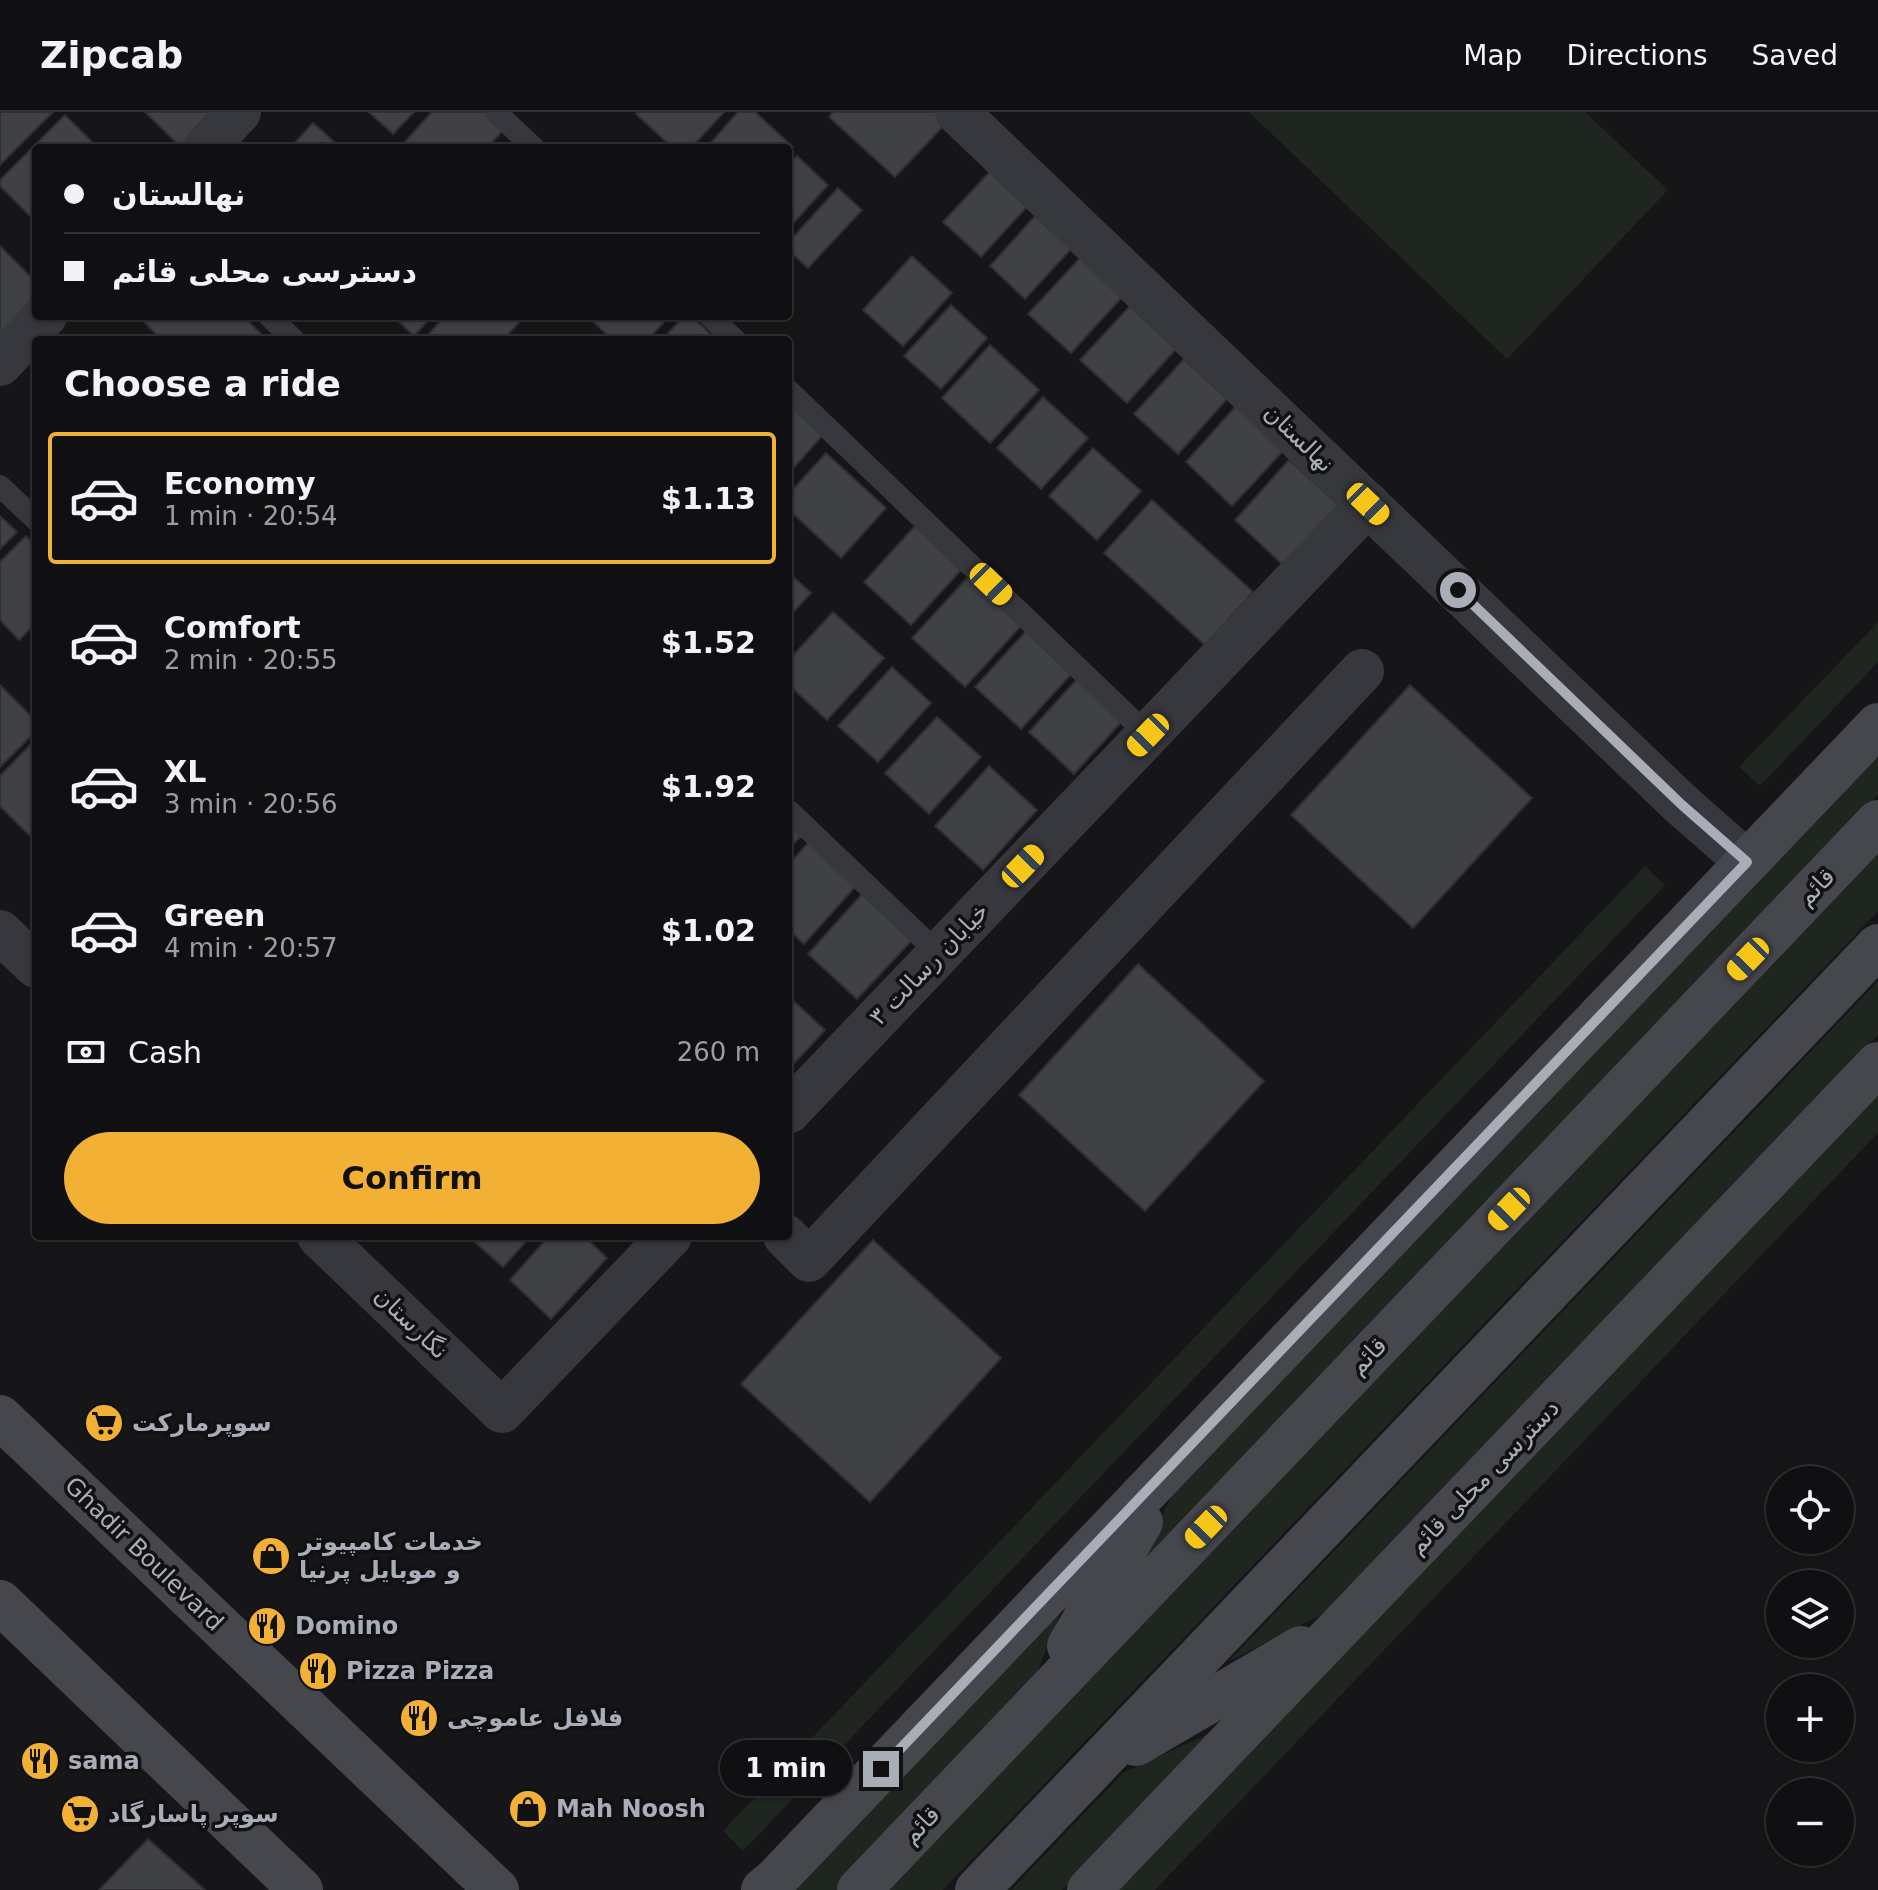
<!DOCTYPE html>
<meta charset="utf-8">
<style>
body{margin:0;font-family:"DejaVu Sans","Noto Sans Arabic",sans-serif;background:#1e1e20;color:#f1f3f6;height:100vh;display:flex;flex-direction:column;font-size:30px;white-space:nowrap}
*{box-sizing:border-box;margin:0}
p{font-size:26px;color:#9c9d9f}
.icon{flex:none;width:44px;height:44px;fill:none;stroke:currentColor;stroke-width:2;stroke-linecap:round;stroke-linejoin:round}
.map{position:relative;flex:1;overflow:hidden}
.side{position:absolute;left:32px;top:224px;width:760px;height:904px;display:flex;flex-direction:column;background:#101012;border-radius:8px;box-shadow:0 2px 6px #0004,0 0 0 2px #303032}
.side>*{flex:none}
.top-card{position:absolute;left:32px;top:32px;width:760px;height:176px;border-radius:8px;box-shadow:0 2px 6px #0004,0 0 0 2px #303032;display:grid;align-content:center;height:176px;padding:0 32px;background:#101012}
.buttons{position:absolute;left:1766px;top:1354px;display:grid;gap:16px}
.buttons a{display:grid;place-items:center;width:88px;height:88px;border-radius:50%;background:#101012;box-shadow:0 2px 6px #0004,0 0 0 2px #303032;font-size:40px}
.end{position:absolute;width:36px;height:36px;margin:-18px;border:10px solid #a8adb8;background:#111;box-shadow:0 0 0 4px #111}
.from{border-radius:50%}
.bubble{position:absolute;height:56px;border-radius:28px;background:#101012;box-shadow:0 2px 6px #0004,0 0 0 2px #303032;font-size:26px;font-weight:700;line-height:56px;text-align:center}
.car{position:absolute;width:24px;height:48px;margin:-24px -12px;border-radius:10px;box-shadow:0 0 6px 2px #0007;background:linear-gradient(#f5c518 24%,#345 0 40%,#f5c518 0 76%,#345 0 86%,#f5c518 0)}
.top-card b{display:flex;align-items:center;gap:28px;height:76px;font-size:30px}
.top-card b+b{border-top:2px solid #303032}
.top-card i{width:20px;height:20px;background:#f1f3f6}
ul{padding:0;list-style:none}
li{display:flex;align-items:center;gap:24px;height:132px;margin:0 16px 12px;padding:0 16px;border:4px solid transparent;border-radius:8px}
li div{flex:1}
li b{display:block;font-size:30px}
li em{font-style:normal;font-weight:700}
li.on{border-color:#f2b134}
li>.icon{width:72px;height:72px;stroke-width:1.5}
h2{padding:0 32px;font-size:36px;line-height:96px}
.pay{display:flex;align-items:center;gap:20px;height:88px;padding:0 32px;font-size:30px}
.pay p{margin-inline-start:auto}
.primary-button{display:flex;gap:16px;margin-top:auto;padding:16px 32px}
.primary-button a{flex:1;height:92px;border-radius:48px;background:#f2b134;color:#111;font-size:32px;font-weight:700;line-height:92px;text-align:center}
header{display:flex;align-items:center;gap:48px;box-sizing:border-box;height:112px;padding:0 40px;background:#101012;border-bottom:2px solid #303032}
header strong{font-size:38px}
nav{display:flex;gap:44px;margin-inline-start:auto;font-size:28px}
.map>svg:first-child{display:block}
.green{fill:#1e261f}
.building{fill:#404145;stroke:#303034;stroke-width:2}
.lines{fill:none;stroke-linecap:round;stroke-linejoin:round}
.lane{stroke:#37383d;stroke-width:22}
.street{stroke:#37383d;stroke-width:44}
.secondary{stroke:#45474d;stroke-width:44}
.route{stroke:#a8adb8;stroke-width:10}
.labels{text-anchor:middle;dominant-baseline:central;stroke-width:7;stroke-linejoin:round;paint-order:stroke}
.street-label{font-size:24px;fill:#a8adb8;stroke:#111113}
.poi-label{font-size:24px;font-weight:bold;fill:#a8adb8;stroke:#111113;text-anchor:start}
</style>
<header>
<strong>Zipcab</strong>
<nav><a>Map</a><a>Directions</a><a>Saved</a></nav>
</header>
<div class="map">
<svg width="1878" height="1778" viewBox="0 0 1878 1778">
<rect width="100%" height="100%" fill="#161618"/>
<g class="green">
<path d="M1249 0H1585L1668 78 1507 247Z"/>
<path d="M1878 510V550L1760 674 1739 655Z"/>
<path d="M1878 629V683L1137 1459 1184 1356Z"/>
<path d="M1878 732V799L943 1778H880Z"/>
<path d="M1645 754 1665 773 743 1739 723 1719Z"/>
<path d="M1878 869V923L1329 1499 1228 1550Z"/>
<path d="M1878 980V1021L1155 1778H1116Z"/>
<path d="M1068 1482 1032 1574 837 1778H786Z"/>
<path d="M1212 1620 1062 1778H1011L1123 1661Z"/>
</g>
<g class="building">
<path d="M0 0H53L0 53Z"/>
<path d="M145 0H218L182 36Z"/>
<path d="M369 0H414L393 22Z"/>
<path d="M432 0H485L504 17 487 36H403L401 34Z"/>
<path d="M638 0H724L691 36H673L636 2Z"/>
<path d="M738 0H755L793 35 788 40V36H706Z"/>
<path d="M833 0H938L948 9 895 65 829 5Z"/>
<path d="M65 3 98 36H36V110L0 74V68Z"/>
<path d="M313 11 341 36H290Z"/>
<path d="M797 44 828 73 788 117V54Z"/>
<path d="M996 53 1034 87 981 145 943 110Z"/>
<path d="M838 76 862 98 808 156 788 138V131Z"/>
<path d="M1035 104 1071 137 1025 187 990 154Z"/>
<path d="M0 134 36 170V192L0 228Z"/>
<path d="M912 144 952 181 903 234 863 198Z"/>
<path d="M1081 145 1123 184 1071 241 1028 202Z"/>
<path d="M951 193 987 226 941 277 904 244Z"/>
<path d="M1131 193 1177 236 1127 291 1080 248Z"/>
<path d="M138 204H243L267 228H162Z"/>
<path d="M393 204H432L414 224Z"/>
<path d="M445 204H522L523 206 503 228H427L425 226Z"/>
<path d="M587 204H670L647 228H613Z"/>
<path d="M684 204H691L717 228H662Z"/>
<path d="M990 233 1039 278 990 331 942 286Z"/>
<path d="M1184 247 1227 287 1178 342 1134 302Z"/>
<path d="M1043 285 1088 326 1041 377 997 336Z"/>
<path d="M788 291 823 323 788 362Z"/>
<path d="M1236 294 1284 338 1232 394 1186 350Z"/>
<path d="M1093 336 1141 379 1097 428 1049 384Z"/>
<path d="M826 341 886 396 841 446 788 397V383Z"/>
<path d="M1289 348 1339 393 1284 454 1235 408Z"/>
<path d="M1152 388 1253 480 1205 533 1104 441Z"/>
<path d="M0 404 17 420 0 437Z"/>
<path d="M915 414 961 458 911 513 864 470Z"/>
<path d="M26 424 36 434V511L19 528 0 508V450Z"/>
<path d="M788 460 811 481 788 506Z"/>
<path d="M968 465 1021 514 965 575 912 526Z"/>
<path d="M833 500 884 546 827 608 788 572V549Z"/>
<path d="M1029 516 1075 558 1021 617 975 575Z"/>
<path d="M892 555 931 591 878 650 838 614Z"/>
<path d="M1079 565 1124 607 1074 662 1029 620Z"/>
<path d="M0 573 36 609V619L0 655Z"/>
<path d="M1410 573 1532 686 1413 816 1291 703Z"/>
<path d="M937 605 981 645 929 702 885 661Z"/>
<path d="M36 627V722L32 726 0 694V664Z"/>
<path d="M989 654 1037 698 983 758 935 714Z"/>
<path d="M788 712 801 724 788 738Z"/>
<path d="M808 731 855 775 804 832 788 817V753Z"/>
<path d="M864 780 914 826 857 887 808 842Z"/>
<path d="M1138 852 1264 969 1145 1099 1019 983Z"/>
<path d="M788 884 825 918 788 958Z"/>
<path d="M468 1124H531L503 1155Z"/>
<path d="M549 1124H584L607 1146 551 1207 510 1168Z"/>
<path d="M873 1128 1001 1246 870 1390 741 1272Z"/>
<path d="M148 1727 205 1778H99Z"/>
</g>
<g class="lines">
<g class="lane">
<path d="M496 0 534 36"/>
<path d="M269 204 294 228"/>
<path d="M710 204 735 228"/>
<path d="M788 278 1148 623"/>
<path d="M0 374 36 408"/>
<path d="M788 698 939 842"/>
</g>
<g class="street">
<path d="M957 0 1682 693 1747 750"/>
<path d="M205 36 239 0"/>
<path d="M0 252 45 204"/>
<path d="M0 820 36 854"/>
<path d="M788 1000 1368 392"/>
<path d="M319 1124 502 1299 670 1124"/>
<path d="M785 1124 809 1148 1362 559"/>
</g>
<g class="secondary">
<path d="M0 1305 497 1778"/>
<path d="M0 1490 301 1778"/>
<path d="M1069 1534 1141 1410"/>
<path d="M1136 1632 1301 1536"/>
<path d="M763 1778 775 1768 1878 613"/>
<path d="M859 1778 1878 710"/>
<path d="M977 1778 1878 834"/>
<path d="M1089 1778 1878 952"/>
</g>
</g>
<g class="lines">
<path class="route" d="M881 1657 1747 750 1682 693 1458 478"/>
</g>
<defs>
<symbol id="supermarket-disc" viewBox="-11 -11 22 22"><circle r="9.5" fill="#f2b134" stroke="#111113"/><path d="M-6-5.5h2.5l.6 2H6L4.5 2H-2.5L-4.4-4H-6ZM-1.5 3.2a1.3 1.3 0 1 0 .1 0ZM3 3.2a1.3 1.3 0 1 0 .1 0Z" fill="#111"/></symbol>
<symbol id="shop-disc" viewBox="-11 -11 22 22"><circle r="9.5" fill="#f2b134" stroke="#111113"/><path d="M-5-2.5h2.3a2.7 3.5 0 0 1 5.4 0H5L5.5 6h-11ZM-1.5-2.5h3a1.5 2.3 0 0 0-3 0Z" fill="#111"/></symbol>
<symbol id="restaurant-disc" viewBox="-11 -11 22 22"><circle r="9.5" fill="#f2b134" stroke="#111113"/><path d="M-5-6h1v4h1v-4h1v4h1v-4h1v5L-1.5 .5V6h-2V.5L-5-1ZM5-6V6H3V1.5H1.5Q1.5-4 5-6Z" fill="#111"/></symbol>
</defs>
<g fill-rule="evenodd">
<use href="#supermarket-disc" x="82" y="1289" width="44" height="44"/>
<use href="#shop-disc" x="249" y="1422" width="44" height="44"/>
<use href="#restaurant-disc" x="245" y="1492" width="44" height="44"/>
<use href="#restaurant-disc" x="296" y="1537" width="44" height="44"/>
<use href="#restaurant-disc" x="397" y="1584" width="44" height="44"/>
<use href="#restaurant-disc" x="18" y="1627" width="44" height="44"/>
<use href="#shop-disc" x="506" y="1675" width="44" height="44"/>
<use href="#supermarket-disc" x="58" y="1680" width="44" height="44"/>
</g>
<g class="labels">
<g class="street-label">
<text transform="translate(1299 326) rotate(44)">نهالستان</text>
<text transform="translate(1816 775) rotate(-46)">قائم</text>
<text transform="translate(929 852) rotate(-46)">خیابان رسالت ۳</text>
<text transform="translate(411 1211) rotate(44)">نگارستان</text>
<text transform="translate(1368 1244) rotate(-46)">قائم</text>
<text transform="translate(1484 1365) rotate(-46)">دسترسی محلی قائم</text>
<text transform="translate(144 1442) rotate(44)">Ghadir Boulevard</text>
<text transform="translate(921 1713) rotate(-46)">قائم</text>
</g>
<g class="poi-label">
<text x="132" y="1311">سوپرمارکت</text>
<text x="299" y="1430">خدمات کامپیوتر<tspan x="299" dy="28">و موبایل پرنیا</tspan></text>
<text x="295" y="1514">Domino</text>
<text x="346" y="1559">Pizza Pizza</text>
<text x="447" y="1606">فلافل عاموچی</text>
<text x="68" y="1649">sama</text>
<text x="556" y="1697">Mah Noosh</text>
<text x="108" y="1702">سوپر پاسارگاد</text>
</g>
</g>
</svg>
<div class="buttons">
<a><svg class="icon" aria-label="locate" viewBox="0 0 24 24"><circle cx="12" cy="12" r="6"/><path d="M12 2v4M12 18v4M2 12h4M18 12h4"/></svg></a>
<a><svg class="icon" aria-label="layers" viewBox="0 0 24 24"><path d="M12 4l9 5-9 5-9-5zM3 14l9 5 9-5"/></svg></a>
<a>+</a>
<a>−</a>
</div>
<i class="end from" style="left:1458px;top:478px"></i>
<i class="end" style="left:881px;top:1657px"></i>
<div class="bubble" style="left:720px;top:1628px;width:132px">1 min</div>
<i class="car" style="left:1368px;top:392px;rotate:134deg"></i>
<i class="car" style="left:991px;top:472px;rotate:134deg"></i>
<i class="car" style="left:1148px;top:623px;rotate:224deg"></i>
<i class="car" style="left:1023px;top:754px;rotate:44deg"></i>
<i class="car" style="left:1748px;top:847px;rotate:224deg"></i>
<i class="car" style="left:1509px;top:1097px;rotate:224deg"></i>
<i class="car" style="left:1206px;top:1415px;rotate:224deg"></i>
<div class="top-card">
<b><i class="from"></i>نهالستان</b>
<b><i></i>دسترسی محلی قائم</b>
</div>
<section class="side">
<h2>Choose a ride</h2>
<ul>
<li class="on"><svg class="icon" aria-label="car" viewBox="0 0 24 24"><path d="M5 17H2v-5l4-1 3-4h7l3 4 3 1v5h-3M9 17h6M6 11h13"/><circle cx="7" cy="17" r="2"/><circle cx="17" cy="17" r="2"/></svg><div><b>Economy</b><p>1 min · 20:54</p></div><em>$1.13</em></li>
<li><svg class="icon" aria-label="car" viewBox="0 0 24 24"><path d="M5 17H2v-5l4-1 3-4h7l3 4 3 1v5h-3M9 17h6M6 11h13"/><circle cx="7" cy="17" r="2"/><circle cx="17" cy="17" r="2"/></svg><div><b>Comfort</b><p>2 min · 20:55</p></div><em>$1.52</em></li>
<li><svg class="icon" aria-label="car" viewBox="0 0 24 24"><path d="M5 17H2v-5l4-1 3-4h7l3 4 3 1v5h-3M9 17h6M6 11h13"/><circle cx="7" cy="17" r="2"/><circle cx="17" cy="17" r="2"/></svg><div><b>XL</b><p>3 min · 20:56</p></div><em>$1.92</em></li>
<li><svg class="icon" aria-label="car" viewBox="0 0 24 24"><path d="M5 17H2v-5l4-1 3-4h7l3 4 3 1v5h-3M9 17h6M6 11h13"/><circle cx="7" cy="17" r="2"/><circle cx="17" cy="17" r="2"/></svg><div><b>Green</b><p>4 min · 20:57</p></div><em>$1.02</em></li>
</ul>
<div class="pay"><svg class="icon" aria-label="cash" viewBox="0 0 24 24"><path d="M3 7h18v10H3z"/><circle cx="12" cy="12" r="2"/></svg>Cash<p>260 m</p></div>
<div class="primary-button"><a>Confirm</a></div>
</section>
</div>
